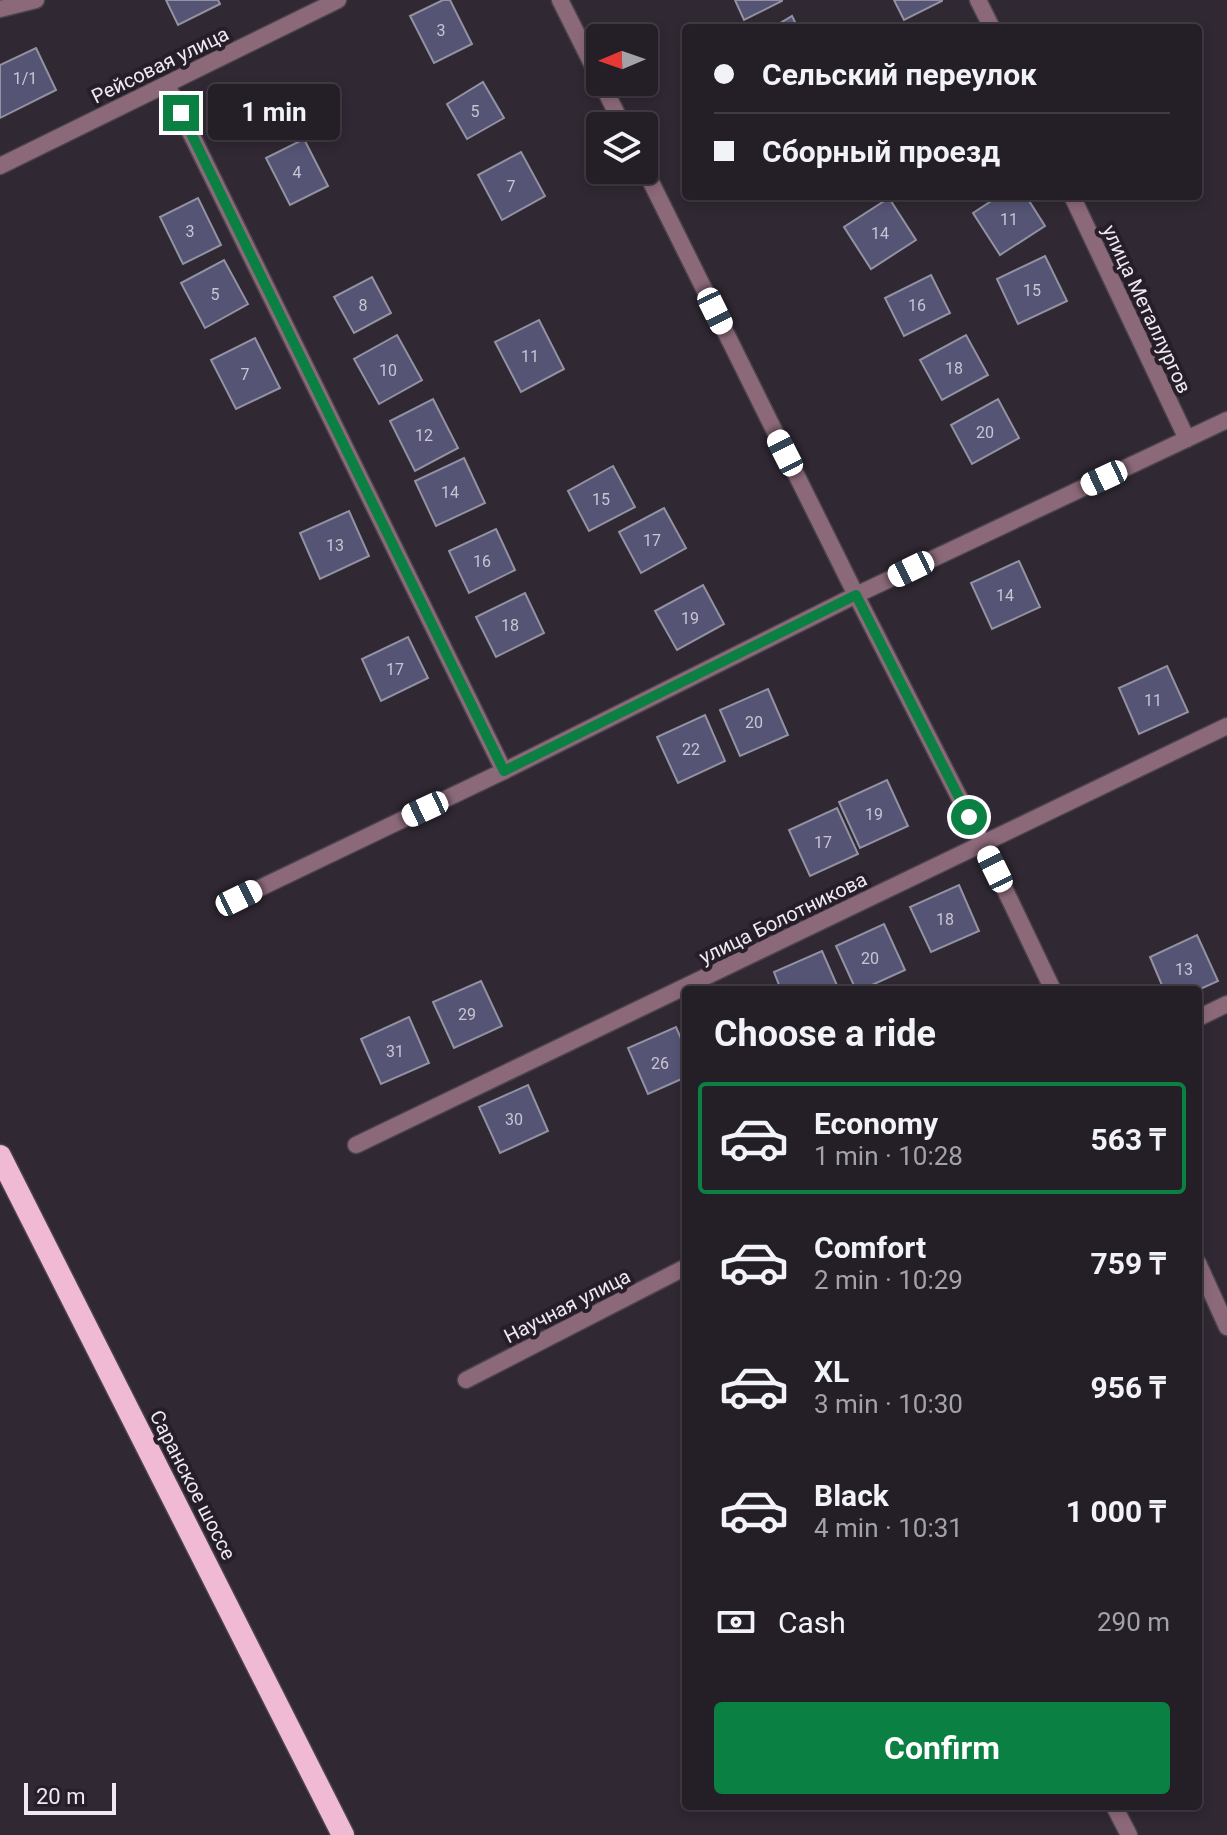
<!DOCTYPE html>
<meta charset="utf-8">
<style>
body{margin:0;font-family:Roboto,sans-serif;background:#302b32;color:#f1f3f6;height:100vh;display:flex;flex-direction:column;font-size:30px;white-space:nowrap}
*{box-sizing:border-box;margin:0}
p{font-size:26px;color:#a3a2a7}
.icon{flex:none;width:44px;height:44px;fill:none;stroke:currentColor;stroke-width:2;stroke-linecap:round;stroke-linejoin:round}
.map{position:relative;flex:1;overflow:hidden}
.side{position:absolute;left:682px;top:986px;width:520px;height:824px;display:flex;flex-direction:column;background:#241e26;border-radius:8px;box-shadow:0 4px 12px #0003,0 0 0 2px #413c43}
.side>*{flex:none}
.guide{position:absolute;left:682px;top:24px;width:520px;height:176px;border-radius:8px;box-shadow:0 4px 12px #0003,0 0 0 2px #413c43;display:grid;align-content:center;height:176px;padding:0 32px;background:#241e26}
.needle{width:52px;rotate:268deg}
.fabs{position:absolute;left:586px;top:24px;display:grid;gap:16px}
.fabs a{display:grid;place-items:center;width:72px;height:72px;border-radius:8px;background:#241e26;box-shadow:0 4px 12px #0003,0 0 0 2px #413c43;font-size:40px}
.scale{position:absolute;left:24px;bottom:20px;width:92px;box-sizing:border-box;padding-left:8px;border:4px solid #efe9f1;border-top:0;font-size:22px;line-height:28px;white-space:nowrap;color:#efe9f1;-webkit-text-stroke:6px #261e29;paint-order:stroke}
.end{position:absolute;width:36px;height:36px;margin:-18px;border:10px solid #0b8043;background:#fff;box-shadow:0 0 0 4px #fff}
.from{border-radius:50%}
.bubble{position:absolute;height:56px;border-radius:8px;background:#241e26;box-shadow:0 4px 12px #0003,0 0 0 2px #413c43;font-size:26px;font-weight:700;line-height:56px;text-align:center}
.car{position:absolute;width:24px;height:48px;margin:-24px -12px;border-radius:10px;box-shadow:0 0 6px 2px #0007;background:linear-gradient(#fff 24%,#345 0 40%,#fff 0 76%,#345 0 86%,#fff 0)}
.guide b{display:flex;align-items:center;gap:28px;height:76px;font-size:30px}
.guide b+b{border-top:2px solid #413c43}
.guide i{width:20px;height:20px;background:#f1f3f6}
ul{padding:0;list-style:none}
li{display:flex;align-items:center;gap:24px;height:112px;margin:0 16px 12px;padding:0 16px;border:4px solid transparent;border-radius:8px}
li div{flex:1}
li b{display:block;font-size:30px}
li em{font-style:normal;font-weight:700}
li.on{border-color:#0b8043}
li>.icon{width:72px;height:72px;stroke-width:1.5}
h2{padding:0 32px;font-size:36px;line-height:96px}
.pay{display:flex;align-items:center;gap:20px;height:88px;padding:0 32px;font-size:30px}
.pay p{margin-inline-start:auto}
.action{display:flex;gap:16px;margin-top:auto;padding:16px 32px}
.action a{flex:1;height:92px;border-radius:8px;background:#0b8043;color:#fff;font-size:32px;font-weight:700;line-height:92px;text-align:center}
.map>svg:first-child{display:block}
.building{fill:#565475;stroke:#9292a2;stroke-width:2}
.lines{fill:none;stroke-linecap:round;stroke-linejoin:round}
.service-casing{stroke:#4b434e;stroke-width:19}
.minor-casing{stroke:#4b434e;stroke-width:19}
.trunk-casing{stroke:#4b434e;stroke-width:25}
.service{stroke:#8c6979;stroke-width:16}
.minor{stroke:#8c6979;stroke-width:16}
.trunk{stroke:#f1bad4;stroke-width:22}
.route{stroke:#0b8043;stroke-width:10}
.labels{text-anchor:middle;dominant-baseline:central;stroke-width:8;stroke-linejoin:round;paint-order:stroke}
.number-label{font-size:16px;fill:#c9c4d2}
.street-label{font-size:20px;fill:#efe9f1;stroke:#261e29}
</style>
<div class="map">
<svg width="1227" height="1835" viewBox="0 0 1227 1835">
<rect width="100%" height="100%" fill="#302833"/>
<g class="building">
<path d="M166 0H218L220 4 178 25Z"/>
<path d="M443 0H450L472 44 434 63 410 16Z"/>
<path d="M735 0H782V1L744 20Z"/>
<path d="M894 0H942V1L904 20Z"/>
<path d="M792 16 798 28H772Z"/>
<path d="M36 48 56 90 0 118V65Z"/>
<path d="M483 82 504 118 467 139 447 104Z"/>
<path d="M304 139 328 186 290 205 266 158Z"/>
<path d="M521 152 545 196 502 220 478 175Z"/>
<path d="M999 196H1026L1045 226 1000 255 973 213Z"/>
<path d="M198 198 221 245 183 264 160 217Z"/>
<path d="M889 198 916 240 871 269 844 227Z"/>
<path d="M1045 256 1067 301 1018 324 997 279Z"/>
<path d="M224 260 248 304 205 328 181 283Z"/>
<path d="M931 275 950 313 904 336 885 298Z"/>
<path d="M372 277 391 313 354 333 334 297Z"/>
<path d="M539 320 564 369 521 392 495 342Z"/>
<path d="M397 335 422 380 379 404 354 359Z"/>
<path d="M966 335 988 375 942 400 920 360Z"/>
<path d="M255 338 280 388 236 409 211 360Z"/>
<path d="M433 399 458 448 415 471 390 421Z"/>
<path d="M998 399 1019 438 972 464 951 425Z"/>
<path d="M464 458 485 503 436 526 415 481Z"/>
<path d="M613 466 635 507 589 531 568 491Z"/>
<path d="M664 508 686 548 641 573 619 532Z"/>
<path d="M349 511 369 556 320 579 300 533Z"/>
<path d="M496 529 515 570 469 593 449 551Z"/>
<path d="M1019 561 1040 607 992 629 971 583Z"/>
<path d="M703 585 724 624 677 650 655 611Z"/>
<path d="M525 593 544 633 496 657 476 617Z"/>
<path d="M408 637 428 678 381 701 362 659Z"/>
<path d="M1167 666 1188 712 1139 734 1119 688Z"/>
<path d="M768 689 788 735 740 756 720 710Z"/>
<path d="M705 715 725 761 678 783 657 737Z"/>
<path d="M887 780 908 826 860 848 839 802Z"/>
<path d="M837 808 858 854 810 876 789 830Z"/>
<path d="M959 885 979 931 931 952 910 907Z"/>
<path d="M884 924 905 970 861 990H856L836 946Z"/>
<path d="M1197 935 1218 981 1198 990H1164L1150 957Z"/>
<path d="M822 951 839 990H781L774 972Z"/>
<path d="M481 981 502 1026 454 1048 433 1002Z"/>
<path d="M409 1017 429 1063 381 1084 361 1039Z"/>
<path d="M676 1027 686 1050V1077L648 1094 628 1048Z"/>
<path d="M528 1085 548 1131 500 1153 479 1107Z"/>
</g>
<g class="lines">
<defs>
<g id="service">
<path d="M0 9 36 0"/>
<path d="M1198 1263 1227 1327"/>
</g>
<g id="minor">
<path d="M560 0 600 80"/>
<path d="M978 0 992 28"/>
<path d="M601 82 623 126"/>
<path d="M167 85 504 771"/>
<path d="M0 166 338 0"/>
<path d="M644 168 856 595 983 844 1053 990"/>
<path d="M1072 196 1187 439"/>
<path d="M239 898 504 771 856 595 1227 420"/>
<path d="M1198 1018 1227 1004"/>
<path d="M356 1145 1227 726"/>
<path d="M466 1380 686 1267"/>
<path d="M1114 1806 1129 1835"/>
</g>
<path id="trunk" d="M0 1156 343 1835"/>
</defs>
<use href="#service" class="service-casing"/>
<use href="#minor" class="minor-casing"/>
<use href="#trunk" class="trunk-casing"/>
<use href="#service" class="service"/>
<use href="#minor" class="minor"/>
<use href="#trunk" class="trunk"/>
</g>
<g class="lines">
<path class="route" d="M181 113 504 771 856 595 969 817"/>
</g>
<g class="labels">
<g class="number-label">
<text x="441" y="30">3</text>
<text x="25" y="78">1/1</text>
<text x="475" y="111">5</text>
<text x="297" y="172">4</text>
<text x="511" y="186">7</text>
<text x="1009" y="219">11</text>
<text x="190" y="231">3</text>
<text x="880" y="233">14</text>
<text x="1032" y="290">15</text>
<text x="215" y="294">5</text>
<text x="363" y="305">8</text>
<text x="917" y="305">16</text>
<text x="530" y="356">11</text>
<text x="954" y="368">18</text>
<text x="388" y="370">10</text>
<text x="245" y="374">7</text>
<text x="985" y="432">20</text>
<text x="424" y="435">12</text>
<text x="450" y="492">14</text>
<text x="601" y="499">15</text>
<text x="652" y="540">17</text>
<text x="335" y="545">13</text>
<text x="482" y="561">16</text>
<text x="1005" y="595">14</text>
<text x="690" y="618">19</text>
<text x="510" y="625">18</text>
<text x="395" y="669">17</text>
<text x="1153" y="700">11</text>
<text x="754" y="722">20</text>
<text x="691" y="749">22</text>
<text x="874" y="814">19</text>
<text x="823" y="842">17</text>
<text x="945" y="919">18</text>
<text x="870" y="958">20</text>
<text x="1184" y="969">13</text>
<text x="467" y="1014">29</text>
<text x="395" y="1051">31</text>
<text x="660" y="1063">26</text>
<text x="514" y="1119">30</text>
</g>
<g class="street-label">
<text transform="translate(160 65) rotate(-26)">Рейсовая улица</text>
<text transform="translate(1147 309) rotate(65)">улица Металлургов</text>
<text transform="translate(783 918) rotate(-26)">улица Болотникова</text>
<text transform="translate(567 1306) rotate(-27)">Научная улица</text>
<text transform="translate(193 1485) rotate(63)">Саранское шоссе</text>
</g>
</g>
</svg>
<div class="fabs">
<a><svg class="needle" viewBox="-14 -14 28 28"><path d="M0-13l5 13h-10z" fill="#e53935"/><path d="M0 13l5-13h-10z" fill="#a3a2a7"/></svg></a>
<a><svg class="icon" aria-label="layers" viewBox="0 0 24 24"><path d="M12 4l9 5-9 5-9-5zM3 14l9 5 9-5"/></svg></a>
</div>
<div class="scale">20 m</div>
<i class="end from" style="left:969px;top:817px"></i>
<i class="end" style="left:181px;top:113px"></i>
<div class="bubble" style="left:208px;top:84px;width:132px">1 min</div>
<i class="car" style="left:715px;top:311px;rotate:154deg"></i>
<i class="car" style="left:785px;top:453px;rotate:333deg"></i>
<i class="car" style="left:1104px;top:478px;rotate:245deg"></i>
<i class="car" style="left:911px;top:569px;rotate:244deg"></i>
<i class="car" style="left:425px;top:809px;rotate:245deg"></i>
<i class="car" style="left:995px;top:869px;rotate:334deg"></i>
<i class="car" style="left:239px;top:898px;rotate:64deg"></i>
<div class="guide">
<b><i class="from"></i>Сельский переулок</b>
<b><i></i>Сборный проезд</b>
</div>
<section class="side">
<h2>Choose a ride</h2>
<ul>
<li class="on"><svg class="icon" aria-label="car" viewBox="0 0 24 24"><path d="M5 17H2v-5l4-1 3-4h7l3 4 3 1v5h-3M9 17h6M6 11h13"/><circle cx="7" cy="17" r="2"/><circle cx="17" cy="17" r="2"/></svg><div><b>Economy</b><p>1 min · 10:28</p></div><em>563 ₸</em></li>
<li><svg class="icon" aria-label="car" viewBox="0 0 24 24"><path d="M5 17H2v-5l4-1 3-4h7l3 4 3 1v5h-3M9 17h6M6 11h13"/><circle cx="7" cy="17" r="2"/><circle cx="17" cy="17" r="2"/></svg><div><b>Comfort</b><p>2 min · 10:29</p></div><em>759 ₸</em></li>
<li><svg class="icon" aria-label="car" viewBox="0 0 24 24"><path d="M5 17H2v-5l4-1 3-4h7l3 4 3 1v5h-3M9 17h6M6 11h13"/><circle cx="7" cy="17" r="2"/><circle cx="17" cy="17" r="2"/></svg><div><b>XL</b><p>3 min · 10:30</p></div><em>956 ₸</em></li>
<li><svg class="icon" aria-label="car" viewBox="0 0 24 24"><path d="M5 17H2v-5l4-1 3-4h7l3 4 3 1v5h-3M9 17h6M6 11h13"/><circle cx="7" cy="17" r="2"/><circle cx="17" cy="17" r="2"/></svg><div><b>Black</b><p>4 min · 10:31</p></div><em>1 000 ₸</em></li>
</ul>
<div class="pay"><svg class="icon" aria-label="cash" viewBox="0 0 24 24"><path d="M3 7h18v10H3z"/><circle cx="12" cy="12" r="2"/></svg>Cash<p>290 m</p></div>
<div class="action"><a>Confirm</a></div>
</section>
</div>
